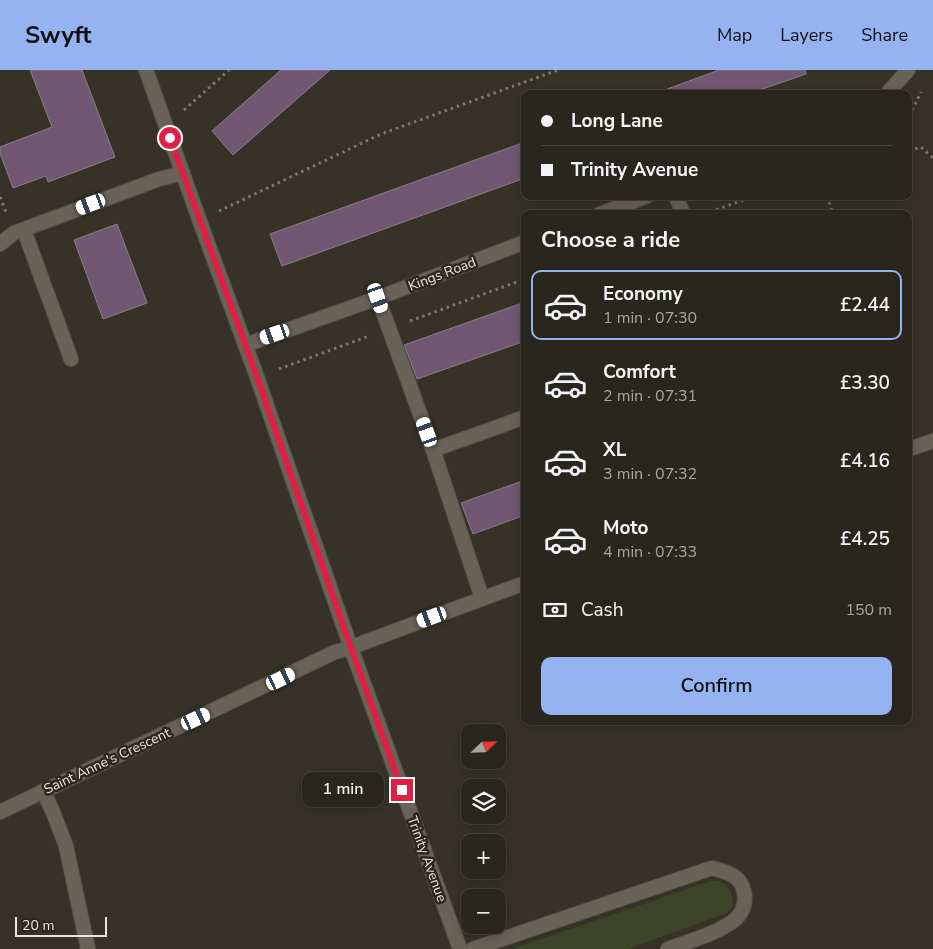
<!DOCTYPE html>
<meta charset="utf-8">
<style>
body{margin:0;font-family:"Nunito Sans",sans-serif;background:#35322a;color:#f1f3f6;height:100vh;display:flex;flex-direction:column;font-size:19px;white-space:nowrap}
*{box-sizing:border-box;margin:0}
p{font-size:16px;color:#a5a5a4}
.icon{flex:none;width:28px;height:28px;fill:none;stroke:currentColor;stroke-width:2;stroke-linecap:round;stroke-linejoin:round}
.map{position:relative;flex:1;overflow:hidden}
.panel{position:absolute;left:521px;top:140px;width:391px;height:515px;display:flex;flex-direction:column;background:#29261d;border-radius:10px;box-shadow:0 2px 12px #0003,0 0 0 1px #45433b}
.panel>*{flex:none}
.banner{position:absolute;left:521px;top:20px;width:391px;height:110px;border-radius:10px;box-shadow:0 2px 12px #0003,0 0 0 1px #45433b;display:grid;align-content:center;height:110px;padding:0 20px;background:#29261d}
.needle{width:32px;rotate:67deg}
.fabs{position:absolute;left:461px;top:654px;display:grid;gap:10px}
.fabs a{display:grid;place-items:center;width:45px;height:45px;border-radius:10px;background:#29261d;box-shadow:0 2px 12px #0003,0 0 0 1px #45433b;font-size:25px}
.scale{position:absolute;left:15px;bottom:12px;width:92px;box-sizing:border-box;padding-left:5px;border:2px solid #e9e6df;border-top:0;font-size:14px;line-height:18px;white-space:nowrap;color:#e9e6df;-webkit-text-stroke:4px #2d281e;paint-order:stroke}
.end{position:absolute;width:22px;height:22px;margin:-11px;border:6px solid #e11d48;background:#fff;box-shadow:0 0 0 2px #fff}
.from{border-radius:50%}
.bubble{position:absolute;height:35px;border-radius:10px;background:#29261d;box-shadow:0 2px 12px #0003,0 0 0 1px #45433b;font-size:16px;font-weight:600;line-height:35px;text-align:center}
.car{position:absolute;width:15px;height:30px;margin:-15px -8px;border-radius:6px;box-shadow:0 0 4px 1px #0007;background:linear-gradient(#fff 24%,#345 0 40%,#fff 0 76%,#345 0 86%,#fff 0)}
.banner b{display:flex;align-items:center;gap:18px;height:48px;font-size:19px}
.banner b+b{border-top:1px solid #45433b}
.banner i{width:12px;height:12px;background:#f1f3f6}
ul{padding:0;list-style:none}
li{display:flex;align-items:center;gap:15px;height:70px;margin:0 10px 8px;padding:0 10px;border:2px solid transparent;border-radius:10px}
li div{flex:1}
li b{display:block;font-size:19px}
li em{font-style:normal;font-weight:600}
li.on{border-color:#95b2f1}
li>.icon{width:45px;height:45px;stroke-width:1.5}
h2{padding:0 20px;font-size:22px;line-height:60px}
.pay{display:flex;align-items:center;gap:12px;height:55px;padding:0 20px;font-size:19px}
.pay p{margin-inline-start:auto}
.button{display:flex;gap:10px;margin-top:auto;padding:10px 20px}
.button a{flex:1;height:58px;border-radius:10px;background:#95b2f1;color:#111;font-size:20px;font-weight:600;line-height:58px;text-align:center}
header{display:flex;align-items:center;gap:30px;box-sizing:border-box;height:70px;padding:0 25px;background:#95b2f1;color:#111}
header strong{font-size:24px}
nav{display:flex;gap:28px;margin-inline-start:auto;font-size:18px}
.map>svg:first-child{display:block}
.green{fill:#3c4527}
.building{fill:#725773;stroke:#887e88}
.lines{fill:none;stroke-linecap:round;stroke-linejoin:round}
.service-casing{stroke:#544e46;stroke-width:16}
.minor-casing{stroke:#544e46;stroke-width:16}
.path{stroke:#7c786e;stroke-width:3;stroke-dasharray:2.5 4;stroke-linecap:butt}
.service{stroke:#696257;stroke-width:14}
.minor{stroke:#696257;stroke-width:14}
.route{stroke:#e11d48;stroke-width:6}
.labels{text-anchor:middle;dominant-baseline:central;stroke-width:5;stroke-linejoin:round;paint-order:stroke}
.street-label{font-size:14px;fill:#e9e6df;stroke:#2d281e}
</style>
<header>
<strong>Swyft</strong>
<nav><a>Map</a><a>Layers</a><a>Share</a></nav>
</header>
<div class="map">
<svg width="933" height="879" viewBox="0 0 933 879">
<rect width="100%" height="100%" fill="#373227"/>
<path class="green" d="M711 811C713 811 716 810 719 811 729 814 733 826 733 835L727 843 628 879H512Z"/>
<g class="building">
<path d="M30 0H82L115 87 48 112 46 106 13 118 0 83V77L52 57Z"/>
<path d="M281 0H330L233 85 212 61Z"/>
<path d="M719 0H805L806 4 748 24H663L662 21Z"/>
<path d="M525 72V108L282 196 270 164Z"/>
<path d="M117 154 147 233 103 249 74 170Z"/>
<path d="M525 232V271L417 309 404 275Z"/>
<path d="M525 410V445L473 464 461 433Z"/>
</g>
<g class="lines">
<defs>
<g id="service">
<path d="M676 126 683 144"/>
<path d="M24 160 71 289"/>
<path d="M378 228 433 380 482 528"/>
<path d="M433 380 525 347"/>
</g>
<g id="minor">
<path d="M146 0 199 149 257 307 351 578 460 879"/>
<path d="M887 24 908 0"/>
<path d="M600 144 647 126"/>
<path d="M0 174 14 163 159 109 183 103"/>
<path d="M245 275 378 228 525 172"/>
<path d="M909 379 933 371"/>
<path d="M43 721 53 742 66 776 88 879"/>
<path d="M0 742 335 582 351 578 365 572 525 513"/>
<path d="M473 879 712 798C726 802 741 805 744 822 747 833 742 845 732 852 713 865 689 871 668 879"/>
</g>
</defs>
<use href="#service" class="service-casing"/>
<use href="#minor" class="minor-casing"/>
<g class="path">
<path d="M184 40 229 0"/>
<path d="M909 46 921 22"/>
<path d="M909 81 921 77 933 88"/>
<path d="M827 126 833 144"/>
<path d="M0 127 6 142"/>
<path d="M219 141 381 64 558 0"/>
<path d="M704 144 755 126"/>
<path d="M410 251 525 209"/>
<path d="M279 299 369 266"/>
</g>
<use href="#service" class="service"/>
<use href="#minor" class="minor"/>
</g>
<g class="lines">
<path class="route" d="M170 68 257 307 351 578 402 720"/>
</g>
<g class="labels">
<g class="street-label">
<text transform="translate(442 204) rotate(-21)">Kings Road</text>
<text transform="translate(107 691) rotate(-25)">Saint Anne's Crescent</text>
<text transform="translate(427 789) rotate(70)">Trinity Avenue</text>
</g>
</g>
</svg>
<div class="fabs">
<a><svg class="needle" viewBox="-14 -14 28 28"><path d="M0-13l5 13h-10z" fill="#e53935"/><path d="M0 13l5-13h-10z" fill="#a5a5a4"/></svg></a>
<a><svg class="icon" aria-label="layers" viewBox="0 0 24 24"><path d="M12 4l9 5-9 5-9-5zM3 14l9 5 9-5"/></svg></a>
<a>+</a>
<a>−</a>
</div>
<div class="scale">20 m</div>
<i class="end from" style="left:170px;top:68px"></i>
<i class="end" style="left:402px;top:720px"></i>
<div class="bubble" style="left:302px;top:702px;width:82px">1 min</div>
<i class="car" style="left:91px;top:134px;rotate:249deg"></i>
<i class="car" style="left:378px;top:228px;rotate:161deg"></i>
<i class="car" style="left:275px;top:264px;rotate:251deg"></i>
<i class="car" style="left:427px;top:362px;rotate:340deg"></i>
<i class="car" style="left:432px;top:547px;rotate:250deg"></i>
<i class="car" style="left:281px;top:609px;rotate:64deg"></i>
<i class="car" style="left:196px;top:649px;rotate:65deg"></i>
<div class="banner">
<b><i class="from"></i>Long Lane</b>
<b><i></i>Trinity Avenue</b>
</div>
<section class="panel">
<h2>Choose a ride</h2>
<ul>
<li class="on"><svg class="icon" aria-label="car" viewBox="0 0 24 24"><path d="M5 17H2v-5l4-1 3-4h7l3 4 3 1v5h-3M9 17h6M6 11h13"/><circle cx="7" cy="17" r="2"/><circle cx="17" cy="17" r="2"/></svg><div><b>Economy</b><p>1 min · 07:30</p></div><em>£2.44</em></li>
<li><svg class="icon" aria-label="car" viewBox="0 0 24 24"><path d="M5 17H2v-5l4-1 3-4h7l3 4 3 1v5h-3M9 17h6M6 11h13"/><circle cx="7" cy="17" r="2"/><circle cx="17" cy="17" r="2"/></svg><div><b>Comfort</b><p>2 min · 07:31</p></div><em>£3.30</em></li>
<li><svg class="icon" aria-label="car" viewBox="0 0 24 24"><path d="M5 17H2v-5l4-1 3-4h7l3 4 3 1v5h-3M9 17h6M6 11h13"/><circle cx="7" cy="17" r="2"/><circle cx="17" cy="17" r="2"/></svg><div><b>XL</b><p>3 min · 07:32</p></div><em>£4.16</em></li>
<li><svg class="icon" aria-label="car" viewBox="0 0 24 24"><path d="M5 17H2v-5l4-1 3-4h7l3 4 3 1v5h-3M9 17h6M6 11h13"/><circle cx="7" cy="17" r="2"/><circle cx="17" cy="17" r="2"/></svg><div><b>Moto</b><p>4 min · 07:33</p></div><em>£4.25</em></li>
</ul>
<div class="pay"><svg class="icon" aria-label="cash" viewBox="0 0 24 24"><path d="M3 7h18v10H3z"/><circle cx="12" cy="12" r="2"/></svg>Cash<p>150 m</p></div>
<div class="button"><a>Confirm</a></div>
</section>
</div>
